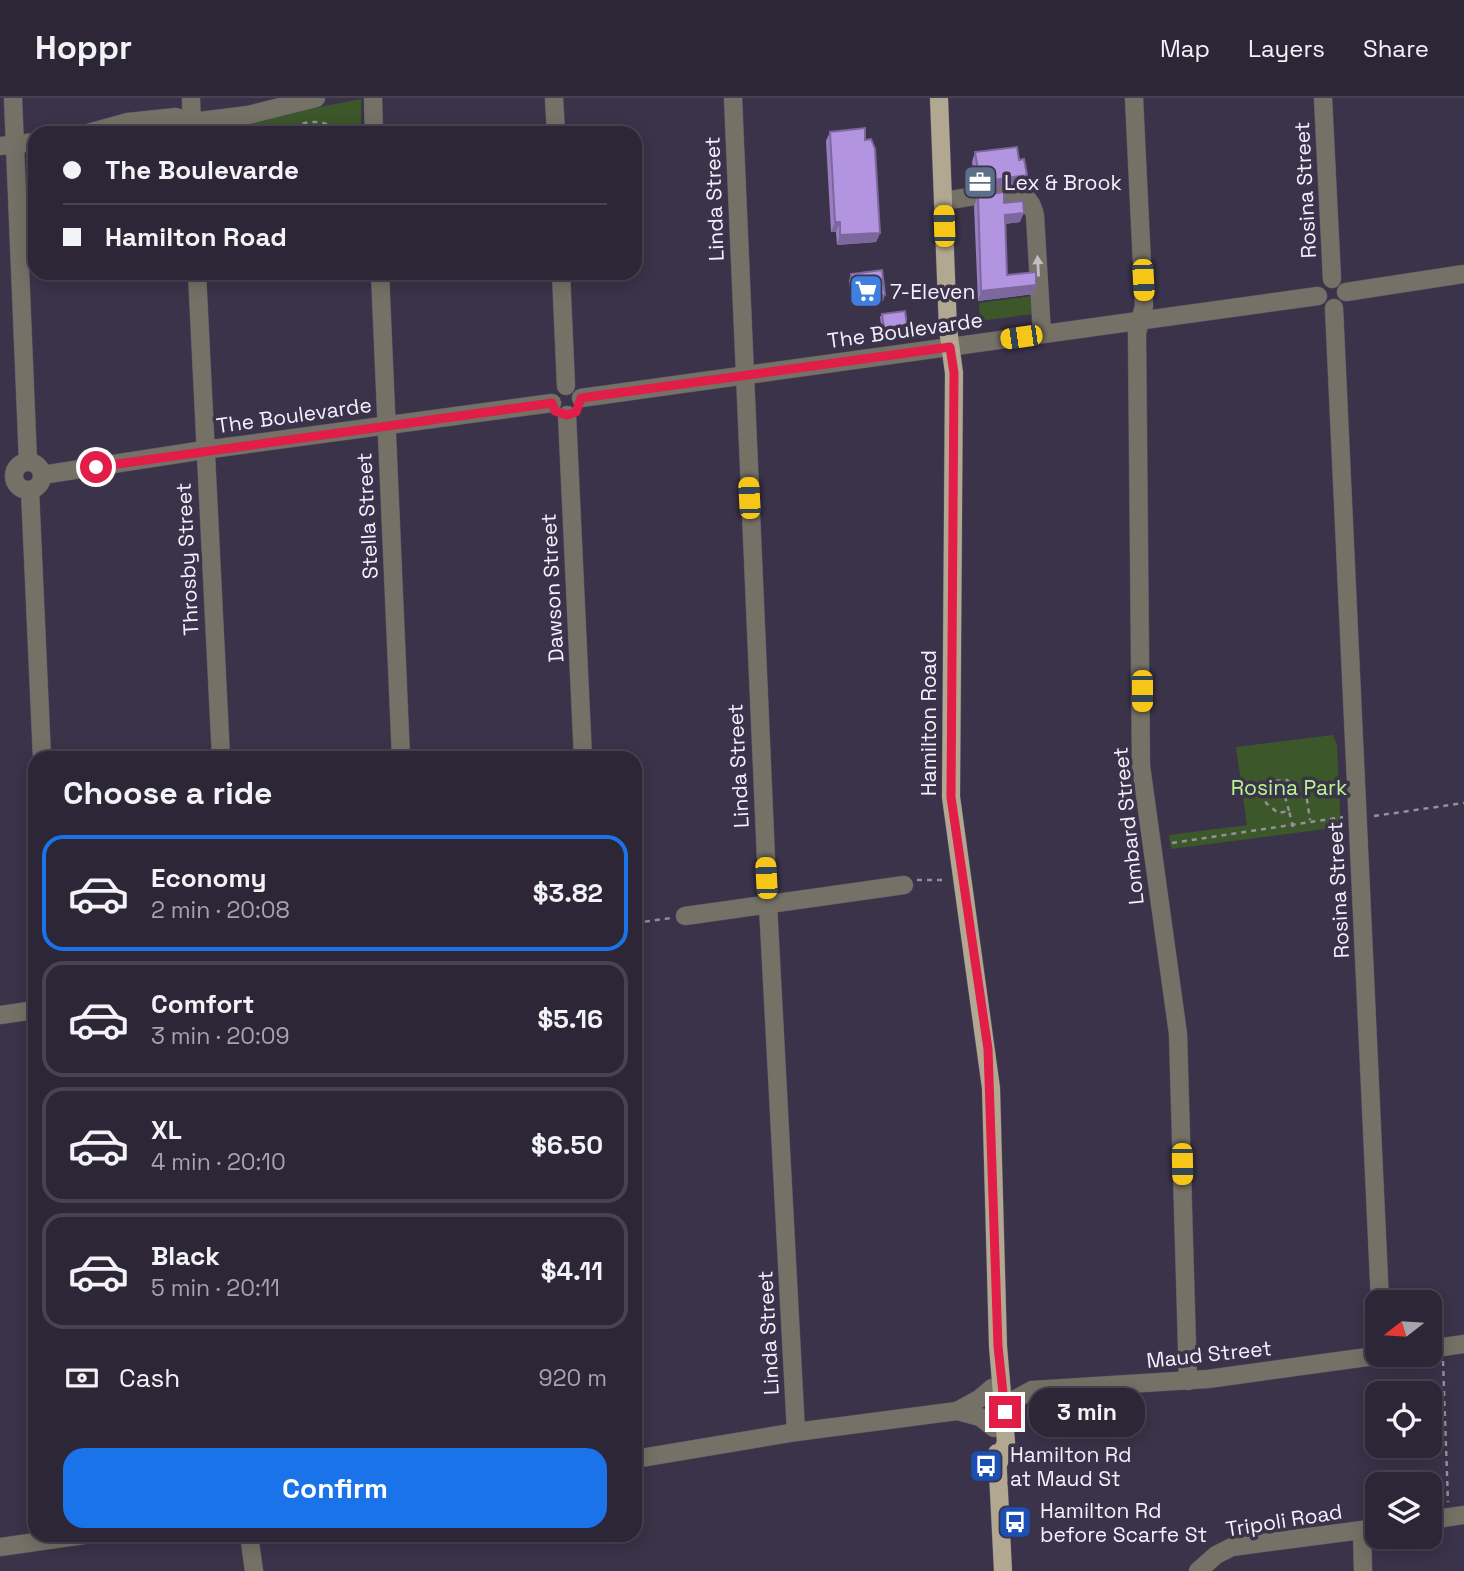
<!DOCTYPE html>
<meta charset="utf-8">
<style>
body{margin:0;font-family:"Space Grotesk",sans-serif;background:#342e3f;color:#f1f3f6;height:100vh;display:flex;flex-direction:column;font-size:26px;white-space:nowrap}
*{box-sizing:border-box;margin:0}
p{font-size:23px;color:#a6a5ad}
.icon{flex:none;width:38px;height:38px;fill:none;stroke:currentColor;stroke-width:2;stroke-linecap:round;stroke-linejoin:round}
.map{position:relative;flex:1;overflow:hidden}
.panel{position:absolute;left:28px;top:653px;width:614px;height:791px;display:flex;flex-direction:column;background:#2c2637;border-radius:21px;box-shadow:0 4px 18px #0003,0 0 0 2px #484352}
.panel>*{flex:none}
.guide{position:absolute;left:28px;top:28px;width:614px;height:154px;border-radius:21px;box-shadow:0 4px 18px #0003,0 0 0 2px #484352;display:grid;align-content:center;height:154px;padding:0 35px;background:#2c2637}
.needle{width:46px;rotate:253deg}
.controls{position:absolute;left:1365px;top:1192px;display:grid;gap:14px}
.controls a{display:grid;place-items:center;width:77px;height:77px;border-radius:14px;background:#2c2637;box-shadow:0 4px 18px #0003,0 0 0 2px #484352;font-size:35px}
.end{position:absolute;width:32px;height:32px;margin:-16px;border:9px solid #e11d48;background:#fff;box-shadow:0 0 0 4px #fff}
.from{border-radius:50%}
.bubble{position:absolute;height:49px;border-radius:21px;background:#2c2637;box-shadow:0 4px 18px #0003,0 0 0 2px #484352;font-size:23px;font-weight:800;line-height:49px;text-align:center}
.car{position:absolute;width:21px;height:42px;margin:-21px -10px;border-radius:9px;box-shadow:0 0 5px 2px #0007;background:linear-gradient(#f5c518 24%,#345 0 40%,#f5c518 0 76%,#345 0 86%,#f5c518 0)}
.guide b{display:flex;align-items:center;gap:24px;height:66px;font-size:26px}
.guide b+b{border-top:2px solid #484352}
.guide i{width:18px;height:18px;background:#f1f3f6}
ul{padding:0;list-style:none}
li{display:flex;align-items:center;gap:21px;height:116px;margin:0 14px 10px;padding:0 21px;border:4px solid #484352;border-radius:21px}
li div{flex:1}
li b{display:block;font-size:26px}
li em{font-style:normal;font-weight:800}
li.on{border-color:#1a73e8}
li>.icon{width:63px;height:63px;stroke-width:1.5}
h2{padding:0 35px;font-size:32px;line-height:84px}
.pay{display:flex;align-items:center;gap:18px;height:77px;padding:0 35px;font-size:26px}
.pay p{margin-inline-start:auto}
.action{display:flex;gap:14px;margin-top:auto;padding:14px 35px}
.action a{flex:1;height:80px;border-radius:21px;background:#1a73e8;color:#fff;font-size:28px;font-weight:800;line-height:80px;text-align:center}
header{display:flex;align-items:center;gap:42px;box-sizing:border-box;height:98px;padding:0 35px;background:#2c2637;border-bottom:2px solid #484352}
header strong{font-size:33px}
nav{display:flex;gap:38px;margin-inline-start:auto;font-size:24px}
.map>svg:first-child{display:block}
.green{fill:#3c5729}
.lines{fill:none;stroke-linecap:round;stroke-linejoin:round}
.minor-casing{stroke:#595166;stroke-width:19}
.major-casing{stroke:#595166;stroke-width:19}
.path{stroke:#958ea1;stroke-width:2.5;stroke-dasharray:5 5;stroke-linecap:butt}
.minor{stroke:#757166;stroke-width:18}
.major{stroke:#b2a892;stroke-width:18}
.wall{fill:#997fc2}
.shaded-wall{fill:#7d689e}
.building{fill:#b294e1;stroke:#7d689e;stroke-width:2}
.oneway{fill:#c2bdc1}
.route{stroke:#e11d48;stroke-width:9}
.labels{text-anchor:middle;dominant-baseline:central;stroke-width:7;stroke-linejoin:round;paint-order:stroke}
.poi-label{font-size:21px;fill:#f5f0fe;stroke:#3b3349;text-anchor:start}
.street-label{font-size:21px;fill:#f5f0fe;stroke:#3b3349}
.park-label{font-size:21px;fill:#baf692;stroke:#3b3349}
</style>
<header>
<strong>Hoppr</strong>
<nav><a>Map</a><a>Layers</a><a>Share</a></nav>
</header>
<div class="map">
<svg width="1464" height="1473" viewBox="0 0 1464 1473">
<rect width="100%" height="100%" fill="#3b3349"/>
<g class="green">
<path d="M361 1V35H212V30Z"/>
<path d="M1032 198V216L980 223 979 205Z"/>
<path d="M1333 637 1337 647 1341 729 1171 751 1169 737 1247 727 1236 649Z"/>
</g>
<g class="lines">
<defs>
<g id="minor">
<path d="M13 0 28 364"/>
<path d="M191 0 192 35"/>
<path d="M373 0 374 35"/>
<path d="M554 0 556 35"/>
<path d="M733 0 768 807 796 1334"/>
<path d="M1134 0 1144 208 1137 235 1141 668 1178 936 1188 1283"/>
<path d="M1323 0 1332 181"/>
<path d="M88 35 128 24 176 19 192 24 248 17 316 0"/>
<path d="M0 48 35 44"/>
<path d="M943 103C963 101 1002 91 1020 97 1030 100 1033 109 1035 118L1042 236"/>
<path d="M197 175 221 660"/>
<path d="M380 175 401 660"/>
<path d="M561 175 566 288"/>
<path d="M1346 194 1464 176"/>
<path d="M1334 210 1380 1204"/>
<path d="M581 300 1318 198"/>
<path d="M567 317 583 660"/>
<circle cx="28" cy="378" r="14"/>
<path d="M42 377 204 352 552 305"/>
<path d="M30 392 42 660"/>
<path d="M685 818 904 787"/>
<path d="M0 917 35 912"/>
<path d="M1430 1251 1464 1246"/>
<path d="M957 1313 980 1319 994 1330"/>
<path d="M1005 1314 1010 1304 1032 1292 1208 1281 1389 1256"/>
<path d="M635 1361 796 1334 957 1313 979 1301 992 1290"/>
<path d="M1430 1422 1464 1417"/>
<path d="M1362 1433 1363 1473"/>
<path d="M249 1437 254 1473"/>
<path d="M0 1449 84 1437"/>
<path d="M1198 1473 1216 1457 1232 1449 1377 1430"/>
</g>
<g id="major">
<path d="M939 0 948 231 954 275 951 699 991 990 998 1248 1006 1344 999 1364"/>
<path d="M997 1355 1003 1473"/>
</g>
</defs>
<use href="#minor" class="minor-casing"/>
<use href="#major" class="major-casing"/>
<g class="path">
<path d="M274 35C298 28 319 14 339 35"/>
<path d="M1289 713 1285 699 1294 688"/>
<path d="M1374 718 1464 705"/>
<path d="M1293 729 1289 713 1278 715 1266 705 1265 695 1274 683 1287 682 1306 695 1310 722"/>
<path d="M1172 745 1343 719"/>
<path d="M917 782H943"/>
<path d="M635 825 671 820"/>
<path d="M1443 1263 1448 1404"/>
</g>
<use href="#minor" class="minor"/>
<use href="#major" class="major"/>
</g>
<g class="wall">
<path d="M830 34 865 42 880 135 876 144 837 147 836 134H831L826 43Z"/>
<path d="M975 54 1019 62 1027 77 1023 87 976 93 972 64Z"/>
<path d="M978 98 1004 105 1020 124 1005 126 1007 177 1036 187 1033 196 978 203 974 108Z"/>
<path d="M851 176 883 203 852 207 849 183Z"/>
<path d="M882 216 907 227 906 230 882 234 880 219Z"/>
</g>
<g class="shaded-wall">
<path d="M1027 77 1023 87 976 93 980 84Z"/>
<path d="M1024 115 1020 124 1001 126 1005 117Z"/>
<path d="M835 124H840L836 134H831Z"/>
<path d="M880 135 876 144 837 147 840 137Z"/>
<path d="M1036 187 1033 196 978 203 981 193Z"/>
<path d="M885 197 883 203 852 207 854 201Z"/>
<path d="M907 227 906 230 882 234 884 230Z"/>
</g>
<g class="building">
<path d="M865 30V42L871 41 875 51 880 135 840 137V124H835L830 34Z"/>
<path d="M1017 49 1019 62 1024 61 1027 77 980 84 975 54Z"/>
<path d="M1004 94V105L1023 103 1024 115 1005 117 1007 177 1036 174V187L981 193 978 98Z"/>
<path d="M882 172 885 197 854 201 851 176Z"/>
<path d="M905 213 907 227 884 230 882 216Z"/>
</g>
<defs><path id="oneway-solid" d="M-6-.8H1V-3.2L6.5 0L1 3.2V.8H-6Z" transform="scale(1.75)"/></defs>
<use class="oneway" href="#oneway-solid" transform="translate(1038 168) rotate(-93)"/>
<g class="lines">
<path class="route" d="M96 369 552 305 555 313 567 317 576 314 581 300 950 249 954 275 951 699 988 951 998 1248 1005 1314"/>
</g>
<defs>
<symbol id="office-square" viewBox="-11 -11 22 22"><rect x="-9" y="-9" width="18" height="18" rx="4" fill="#5c6f8a" stroke="#3b3349"/><path d="M-6-3h4V-5.5h4V-3h4V5H-6ZM-1-4.5V-3h2v-1.5ZM-6 0V1H6V0Z" fill="#fff"/></symbol>
<symbol id="supermarket-square" viewBox="-11 -11 22 22"><rect x="-9" y="-9" width="18" height="18" rx="4" fill="#3f7fe0" stroke="#3b3349"/><path d="M-6-5.5h2.5l.6 2H6L4.5 2H-2.5L-4.4-4H-6ZM-1.5 3.2a1.3 1.3 0 1 0 .1 0ZM3 3.2a1.3 1.3 0 1 0 .1 0Z" fill="#fff"/></symbol>
<symbol id="bus-square" viewBox="-11 -11 22 22"><rect x="-9" y="-9" width="18" height="18" rx="4" fill="#1a4fb4" stroke="#3b3349"/><path d="M-5-6H5V4H4V6H2V4H-2V6H-4V4H-5ZM-3.5-4V0h7V-4ZM-3.5 1.2v1.5H-2V1.2ZM2 1.2v1.5H3.5V1.2Z" fill="#fff"/></symbol>
</defs>
<g fill-rule="evenodd">
<use href="#office-square" x="961" y="65" width="38" height="38"/>
<use href="#supermarket-square" x="847" y="174" width="38" height="38"/>
<use href="#bus-square" x="967" y="1349" width="38" height="38"/>
<use href="#bus-square" x="996" y="1405" width="38" height="38"/>
</g>
<g class="labels">
<g class="poi-label">
<text x="1004" y="84">Lex &amp; Brook</text>
<text x="890" y="193">7-Eleven</text>
<text x="1010" y="1356">Hamilton Rd<tspan x="1010" dy="24">at Maud St</tspan></text>
<text x="1040" y="1412">Hamilton Rd<tspan x="1040" dy="24">before Scarfe St</tspan></text>
</g>
<g class="street-label">
<text transform="translate(1305 92) rotate(-93)">Rosina Street</text>
<text transform="translate(714 101) rotate(-92)">Linda Street</text>
<text transform="translate(905 232) rotate(-8)">The Boulevarde</text>
<text transform="translate(294 317) rotate(-8)">The Boulevarde</text>
<text transform="translate(367 418) rotate(-93)">Stella Street</text>
<text transform="translate(187 461) rotate(-93)">Throsby Street</text>
<text transform="translate(552 490) rotate(-93)">Dawson Street</text>
<text transform="translate(928 625) rotate(-90)">Hamilton Road</text>
<text transform="translate(738 668) rotate(-93)">Linda Street</text>
<text transform="translate(1128 728) rotate(-96)">Lombard Street</text>
<text transform="translate(1338 792) rotate(-93)">Rosina Street</text>
<text transform="translate(768 1235) rotate(-93)">Linda Street</text>
<text transform="translate(1209 1256) rotate(-6)">Maud Street</text>
<text transform="translate(1284 1422) rotate(-9)">Tripoli Road</text>
</g>
<g class="park-label">
<text x="1289" y="689">Rosina Park</text>
</g>
</g>
</svg>
<div class="controls">
<a><svg class="needle" viewBox="-14 -14 28 28"><path d="M0-13l5 13h-10z" fill="#e53935"/><path d="M0 13l5-13h-10z" fill="#a6a5ad"/></svg></a>
<a><svg class="icon" aria-label="locate" viewBox="0 0 24 24"><circle cx="12" cy="12" r="6"/><path d="M12 2v4M12 18v4M2 12h4M18 12h4"/></svg></a>
<a><svg class="icon" aria-label="layers" viewBox="0 0 24 24"><path d="M12 4l9 5-9 5-9-5zM3 14l9 5 9-5"/></svg></a>
</div>
<i class="end from" style="left:96px;top:369px"></i>
<i class="end" style="left:1005px;top:1314px"></i>
<div class="bubble" style="left:1029px;top:1290px;width:116px">3 min</div>
<i class="car" style="left:944px;top:128px;rotate:358deg"></i>
<i class="car" style="left:1143px;top:182px;rotate:177deg"></i>
<i class="car" style="left:1021px;top:239px;rotate:262deg"></i>
<i class="car" style="left:749px;top:400px;rotate:357deg"></i>
<i class="car" style="left:1142px;top:593px;rotate:180deg"></i>
<i class="car" style="left:766px;top:780px;rotate:357deg"></i>
<i class="car" style="left:1182px;top:1066px;rotate:179deg"></i>
<div class="guide">
<b><i class="from"></i>The Boulevarde</b>
<b><i></i>Hamilton Road</b>
</div>
<section class="panel">
<h2>Choose a ride</h2>
<ul>
<li class="on"><svg class="icon" aria-label="car" viewBox="0 0 24 24"><path d="M5 17H2v-5l4-1 3-4h7l3 4 3 1v5h-3M9 17h6M6 11h13"/><circle cx="7" cy="17" r="2"/><circle cx="17" cy="17" r="2"/></svg><div><b>Economy</b><p>2 min · 20:08</p></div><em>$3.82</em></li>
<li><svg class="icon" aria-label="car" viewBox="0 0 24 24"><path d="M5 17H2v-5l4-1 3-4h7l3 4 3 1v5h-3M9 17h6M6 11h13"/><circle cx="7" cy="17" r="2"/><circle cx="17" cy="17" r="2"/></svg><div><b>Comfort</b><p>3 min · 20:09</p></div><em>$5.16</em></li>
<li><svg class="icon" aria-label="car" viewBox="0 0 24 24"><path d="M5 17H2v-5l4-1 3-4h7l3 4 3 1v5h-3M9 17h6M6 11h13"/><circle cx="7" cy="17" r="2"/><circle cx="17" cy="17" r="2"/></svg><div><b>XL</b><p>4 min · 20:10</p></div><em>$6.50</em></li>
<li><svg class="icon" aria-label="car" viewBox="0 0 24 24"><path d="M5 17H2v-5l4-1 3-4h7l3 4 3 1v5h-3M9 17h6M6 11h13"/><circle cx="7" cy="17" r="2"/><circle cx="17" cy="17" r="2"/></svg><div><b>Black</b><p>5 min · 20:11</p></div><em>$4.11</em></li>
</ul>
<div class="pay"><svg class="icon" aria-label="cash" viewBox="0 0 24 24"><path d="M3 7h18v10H3z"/><circle cx="12" cy="12" r="2"/></svg>Cash<p>920 m</p></div>
<div class="action"><a>Confirm</a></div>
</section>
</div>
